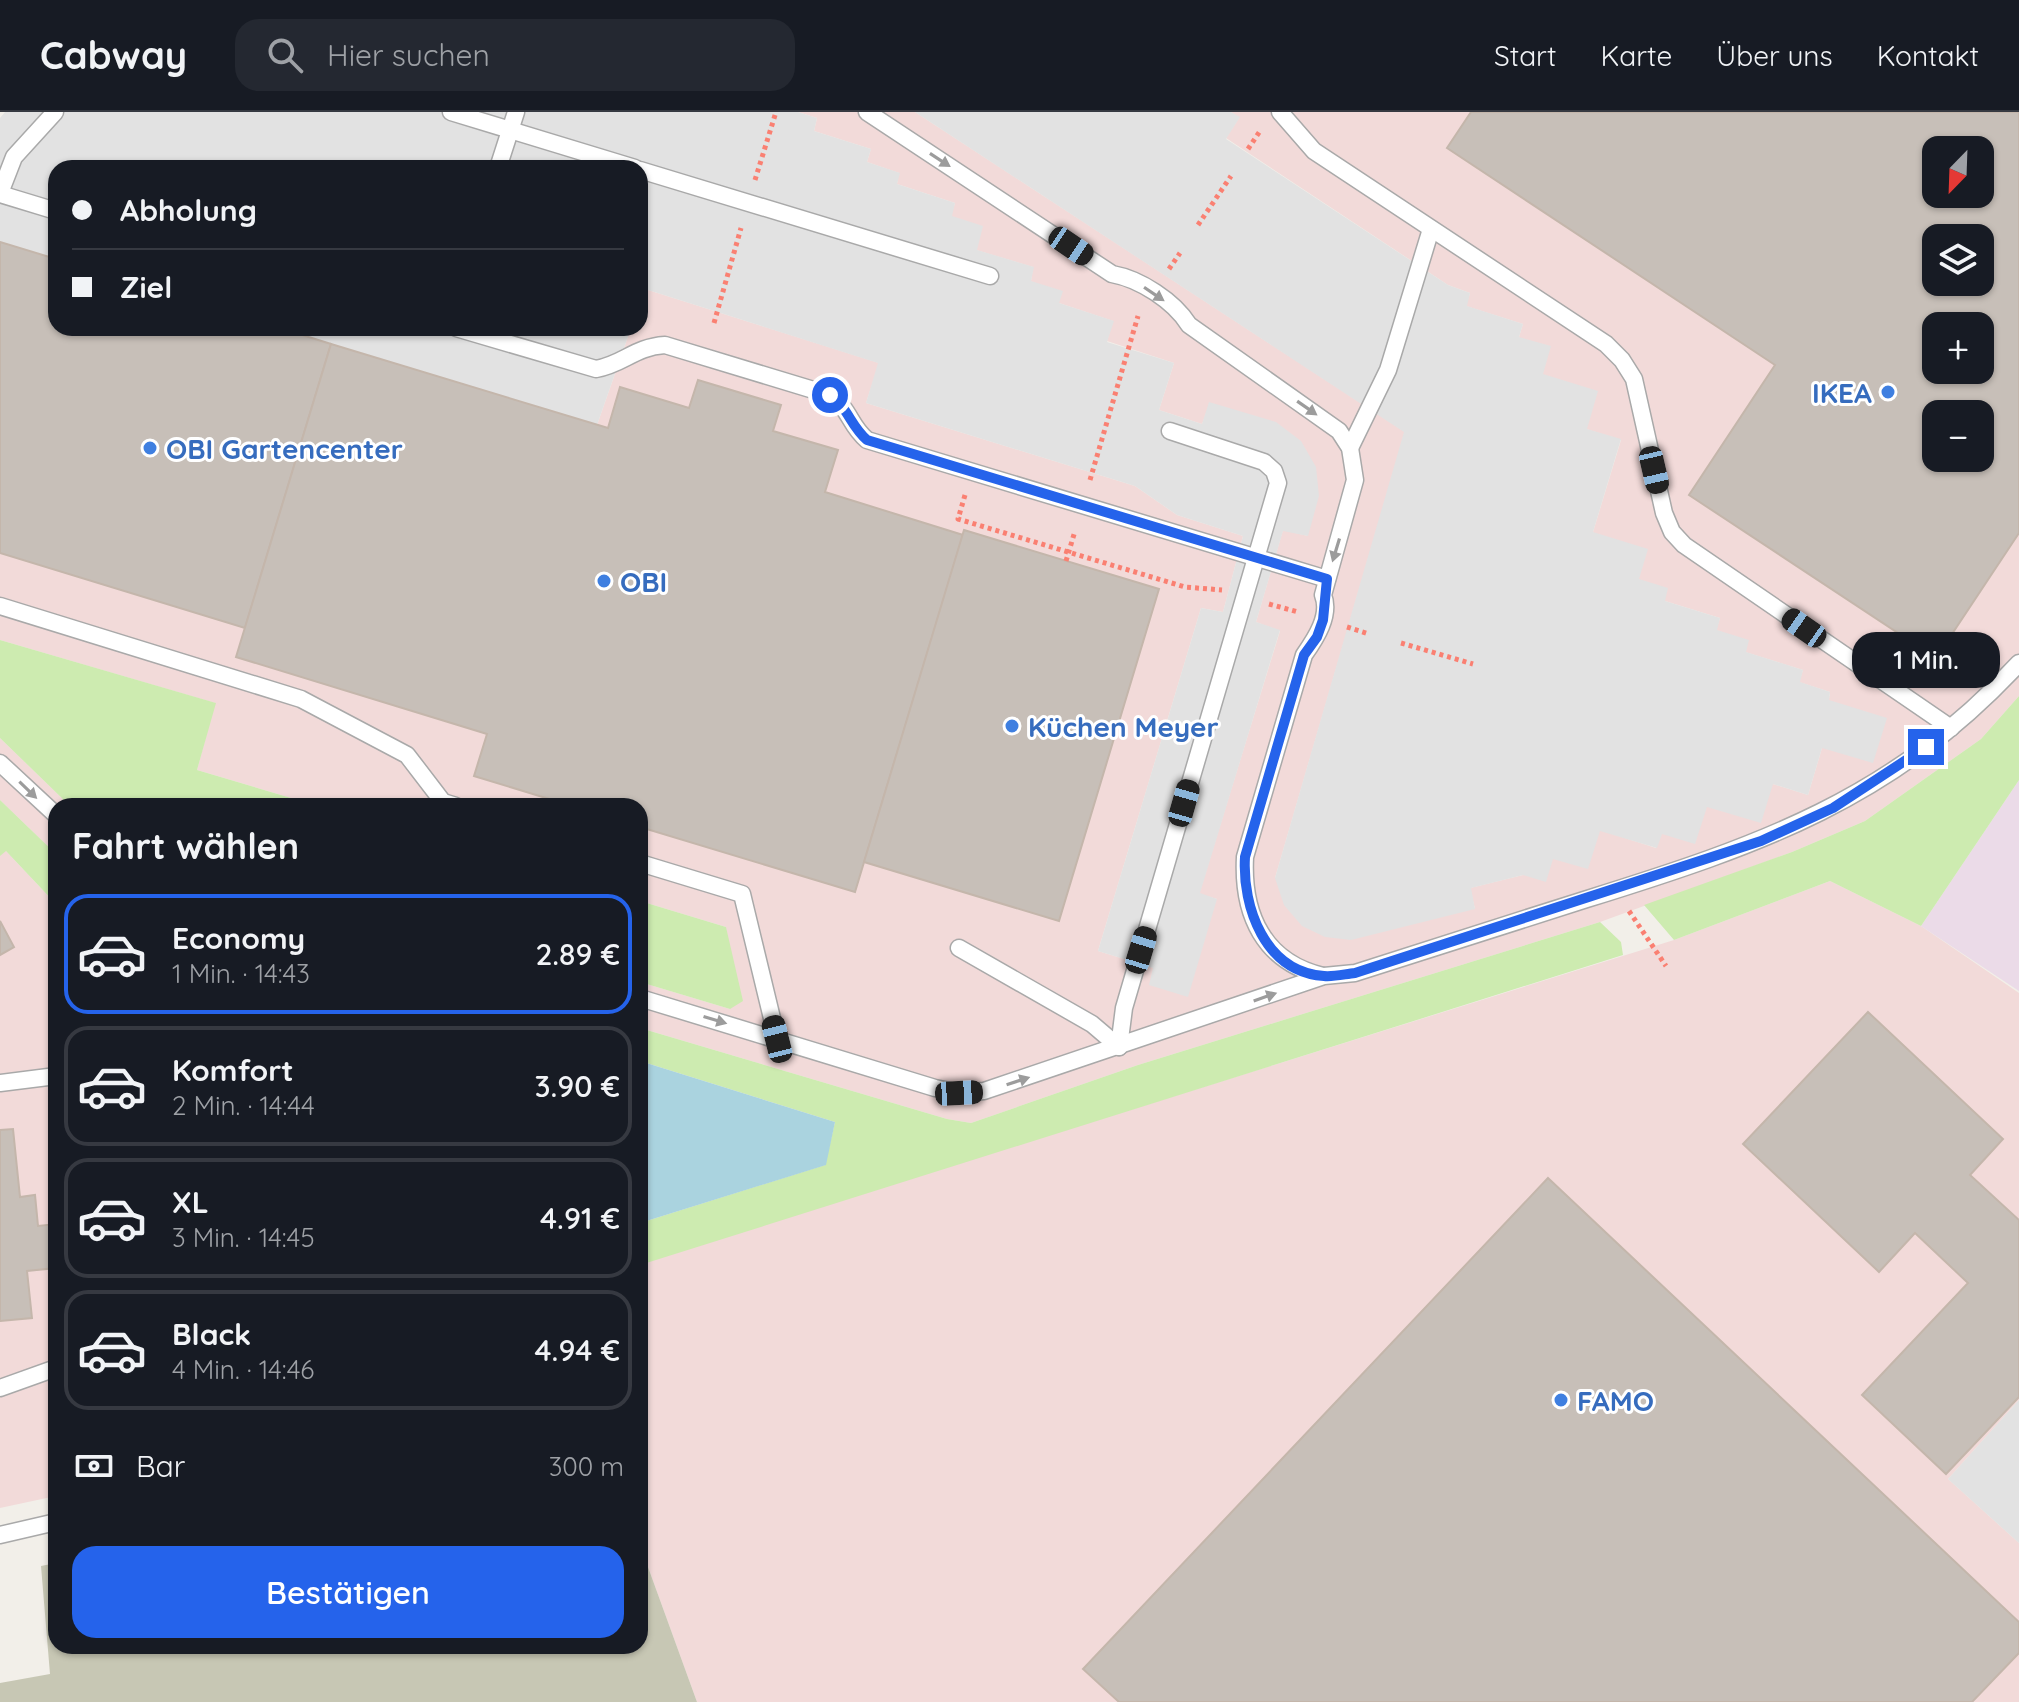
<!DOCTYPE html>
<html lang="de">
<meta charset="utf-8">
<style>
body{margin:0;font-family:Quicksand,sans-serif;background:#242831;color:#f1f3f6;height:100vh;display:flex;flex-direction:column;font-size:30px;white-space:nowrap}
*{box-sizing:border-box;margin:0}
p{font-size:26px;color:#9ea1a6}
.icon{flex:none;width:44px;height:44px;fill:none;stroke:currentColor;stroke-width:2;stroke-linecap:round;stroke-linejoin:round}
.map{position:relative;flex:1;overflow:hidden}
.drawer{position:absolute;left:48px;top:686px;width:600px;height:856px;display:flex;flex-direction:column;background:#171b24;border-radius:24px;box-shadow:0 2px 6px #0004}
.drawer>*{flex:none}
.guide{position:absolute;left:48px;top:48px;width:600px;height:176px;border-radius:24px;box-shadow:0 2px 6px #0004;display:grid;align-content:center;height:176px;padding:0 24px;background:#171b24}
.needle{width:52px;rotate:203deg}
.controls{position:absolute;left:1922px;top:24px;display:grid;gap:16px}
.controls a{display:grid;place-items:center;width:72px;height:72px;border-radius:16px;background:#171b24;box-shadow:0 2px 6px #0004;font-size:40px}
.end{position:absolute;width:36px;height:36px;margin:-18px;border:10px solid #2563eb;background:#fff;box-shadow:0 0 0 4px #fff}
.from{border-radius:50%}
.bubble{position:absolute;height:56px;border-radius:24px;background:#171b24;box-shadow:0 2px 6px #0004;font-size:26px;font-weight:600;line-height:56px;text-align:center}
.car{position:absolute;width:24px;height:48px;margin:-24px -12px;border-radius:10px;box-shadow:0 0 6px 2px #0007;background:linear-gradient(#222 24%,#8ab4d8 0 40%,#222 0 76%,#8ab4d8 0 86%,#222 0)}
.guide b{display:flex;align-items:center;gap:28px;height:76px;font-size:30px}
.guide b+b{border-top:2px solid #363941}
.guide i{width:20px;height:20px;background:#f1f3f6}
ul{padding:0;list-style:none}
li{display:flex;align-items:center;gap:24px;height:120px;margin:0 16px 12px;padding:0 8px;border:4px solid #363941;border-radius:24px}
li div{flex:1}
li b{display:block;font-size:30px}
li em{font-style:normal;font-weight:600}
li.current{border-color:#2563eb}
li>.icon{width:72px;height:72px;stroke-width:1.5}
h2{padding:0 24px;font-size:36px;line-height:96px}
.pay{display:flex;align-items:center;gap:20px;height:88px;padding:0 24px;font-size:30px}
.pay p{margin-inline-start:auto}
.cta{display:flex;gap:16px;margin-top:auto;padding:16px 24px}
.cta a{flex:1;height:92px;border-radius:24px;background:#2563eb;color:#fff;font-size:32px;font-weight:600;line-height:92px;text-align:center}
header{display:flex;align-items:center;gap:48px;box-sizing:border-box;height:112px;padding:0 40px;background:#171b24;border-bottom:2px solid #363941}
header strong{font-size:38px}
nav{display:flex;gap:44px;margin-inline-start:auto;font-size:28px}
.search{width:560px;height:72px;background:#242831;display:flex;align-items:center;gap:20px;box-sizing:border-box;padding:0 28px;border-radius:24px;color:#9ea1a6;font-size:30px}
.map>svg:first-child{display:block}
.commercial{fill:#f2dad9;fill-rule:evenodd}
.industrial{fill:#ebdbe8}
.construction{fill:#c7c7b4}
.grass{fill:#cdebb0}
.parking{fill:#e2e2e2}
.water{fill:#aad3df}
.building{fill:#c7bfb8;stroke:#c4b6ab;stroke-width:2;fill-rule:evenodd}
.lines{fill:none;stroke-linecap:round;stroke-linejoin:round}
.lane-casing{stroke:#a9a9a9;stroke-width:19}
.path{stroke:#fa8072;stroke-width:5;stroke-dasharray:4 4;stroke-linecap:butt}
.lane{stroke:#fff;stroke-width:16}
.oneway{fill:#9c9c9c}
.route{stroke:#2563eb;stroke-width:10}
.shop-dot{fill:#3f7fe0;stroke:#fff;stroke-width:3}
.labels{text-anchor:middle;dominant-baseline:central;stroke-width:6;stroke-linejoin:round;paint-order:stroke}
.shop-label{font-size:28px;font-weight:bold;fill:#366cbe;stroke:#fff;text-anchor:start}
</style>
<header>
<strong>Cabway</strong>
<div class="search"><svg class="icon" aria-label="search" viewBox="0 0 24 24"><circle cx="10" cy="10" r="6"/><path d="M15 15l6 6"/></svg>Hier suchen</div>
<nav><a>Start</a><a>Karte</a><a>Über uns</a><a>Kontakt</a></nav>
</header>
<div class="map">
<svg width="2019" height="1590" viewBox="0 0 2019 1590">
<rect width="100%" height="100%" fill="#f2efe9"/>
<g class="commercial">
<path d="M798 0H915L1405 320 1275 766 1475 797 1470 776 1523 763 1600 718 1656 736 1661 722 1706 695 1773 672 1808 683 1822 636 1830 580 1799 570 1803 558 1745 540 1716 518 1720 506 1665 489 1639 467 1593 420 1621 328 1586 317 1542 262 1519 225 1523 212 1466 194 1470 181 1448 173 1226 26 1239 6 1231 0H2019V584L1981 627 1865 709 1792 740 1600 810 1138 953 971 1011 947 1007 640 916V870L730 897 726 815 640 789V694H318L197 658 215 591 0 528V130L56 147V216H280L597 313 631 216H640V191L645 177 879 251 866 291 1135 374 1177 403 1243 424 1223 500 1201 496 1098 839 1154 856 1217 787 1199 782 1280 519 1256 510 1283 418 1308 424 1210 291 1202 312 1159 298 1174 251 1107 229 1113 209 1059 191 1031 169 1033 155 976 138 951 104 955 91 897 72 899 61 867 50 871 37 814 19 817 6ZM1936 38H1980V82H1936ZM1936 126H1980V170H1936ZM1936 214H1980V258H1936ZM1936 302H1980V346H1936Z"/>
<path d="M0 626 70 694H56V742L0 688Z"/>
<path d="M5 738 56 792V1384L0 1396V744Z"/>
<path d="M1830 769 1921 814 2019 881V1288L1948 1367 2019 1431V1590H697L640 1433V1151L1674 828Z"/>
</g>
<path class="industrial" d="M2019 668V879L1921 814Z"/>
<path class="construction" d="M640 1433 697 1590H0V1571L50 1562 41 1454 56 1451V1534H640Z"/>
<g class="grass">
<path d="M0 528 216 591 197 658 318 694H70L0 626Z"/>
<path d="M2019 584V668L1921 814 1830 769 1674 828 1644 793 1792 740 1865 709 1981 627Z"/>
<path d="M0 688 56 742V792L6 739 0 744Z"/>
<path d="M640 789 726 815 743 889 730 897 640 870Z"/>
<path d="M1600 810 1621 830 1623 843 640 1153V1111L825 1053 835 1010 640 949V916L947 1007 971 1011 1138 953Z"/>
</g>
<g class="parking">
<path d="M5 0H798L817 6 814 19 871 37 867 50 900 61 897 72 955 91 952 104 983 114 977 138 1034 155 1031 169 1063 179 1059 191 1114 209 1107 230 1174 251 1159 298 1202 312 1209 290 1276 310 1301 329 1316 355 1319 384 1308 424 1283 419 1256 510 1280 518 1200 781 1217 787 1188 885 1149 873 1153 856 1098 839 1201 496 1223 500 1243 424 1177 403 1135 374 866 291 878 251 645 177 640 191V56H56V147L0 130V6Z"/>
<path d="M915 0H1231L1240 5 1226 27 1448 173 1470 181 1467 194 1523 212 1519 225 1551 234 1543 262 1598 279 1587 317 1621 327 1593 420 1648 437 1639 467 1668 476 1665 489 1720 506 1717 518 1749 528 1746 540 1803 558 1800 570 1830 580 1829 588 1887 606 1873 651 1822 636 1808 683 1773 672 1761 711 1707 695 1695 732 1662 722 1657 736 1600 719 1588 757 1553 747 1546 770 1523 763 1471 776 1475 797 1351 828 1325 825 1302 814 1284 793 1275 766 1404 320Z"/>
<path d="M280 216H631L597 313Z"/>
<path d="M2019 1288V1431L1948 1367Z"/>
</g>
<path class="water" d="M640 949 835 1010 826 1053 640 1111Z"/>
<g class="building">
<path d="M1471 0H2019V421L1936 546 1689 383 1775 253 1447 36ZM1936 38H1980V82H1936ZM1936 126H1980V170H1936ZM1936 214H1980V258H1936ZM1936 302H1980V346H1936Z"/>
<path d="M0 130 56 147V216H280L331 232 245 516 0 441Z"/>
<path d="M331 232 608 316 620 275 689 296 698 268 781 293 773 319 838 338 825 380 963 423 855 780 640 715V694H572L474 664 487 622 236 545Z"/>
<path d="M964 418 1159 477 1059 809 864 750Z"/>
<path d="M0 809 14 835 0 843Z"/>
<path d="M1868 900 2003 1027 1970 1063 2019 1108V1285L1946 1362 1862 1283 1968 1171 1915 1121 1879 1160 1743 1032Z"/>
<path d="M13 1017 20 1085 35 1083 38 1114 56 1112V1156L27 1159 32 1206 0 1209V1018Z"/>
<path d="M1548 1066 2019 1510V1541L1972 1590H1119L1083 1557Z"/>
</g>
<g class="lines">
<defs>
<g id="lane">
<path d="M451 0 635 56"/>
<path d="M867 0 1112 162C1140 167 1174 189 1189 213L1339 319 1350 336 1355 368 1323 483C1331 503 1316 526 1304 543L1245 745C1242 803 1264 850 1323 864"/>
<path d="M1280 0 1314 39 1606 232 1622 248 1634 267 1664 401 1672 420 1684 433 1951 616"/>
<path d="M498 56 516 0"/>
<path d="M640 58 990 164"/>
<path d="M0 81 14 45 55 0"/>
<path d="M0 82 56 99"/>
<path d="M456 216 596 257C624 252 634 235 665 233L830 283C851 298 849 313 867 328L1327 467"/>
<path d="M1350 336 1388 258 1431 117"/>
<path d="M0 494 301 587 407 643 443 690 456 694"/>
<path d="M0 651 56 703"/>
<path d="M640 751 742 782 777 927"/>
<path d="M959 836 1092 912 1119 935"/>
<path d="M640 886 935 976 959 981 984 979 1324 864 1355 861C1433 836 1510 811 1587 787 1760 733 1892 688 2019 551"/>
<path d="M1119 935 1124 896 1278 371 1274 359 1264 350 1170 319"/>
<path d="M0 971 56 964"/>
<path d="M0 1276 56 1256"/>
<path d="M0 1423 56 1410"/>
</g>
</defs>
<use href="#lane" class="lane-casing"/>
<g class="path">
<path d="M1248 37 1260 19"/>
<path d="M755 68 776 0"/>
<path d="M1198 113 1231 64"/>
<path d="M1169 157 1180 141"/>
<path d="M714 211 741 116"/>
<path d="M1090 368 1138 204"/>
<path d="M965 383 958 407 1185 475 1222 478"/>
<path d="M1066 449 1075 419"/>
<path d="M1269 492 1298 500"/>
<path d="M1347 515 1369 522"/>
<path d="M1401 531 1473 552"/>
<path d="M1629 799 1666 854"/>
</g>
<use href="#lane" class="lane"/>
</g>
<defs><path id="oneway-solid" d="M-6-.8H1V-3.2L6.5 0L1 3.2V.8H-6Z" transform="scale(2)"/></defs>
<g class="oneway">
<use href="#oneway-solid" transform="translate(940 48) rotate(33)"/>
<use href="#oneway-solid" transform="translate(1154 182) rotate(34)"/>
<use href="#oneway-solid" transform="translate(1307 296) rotate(35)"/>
<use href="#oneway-solid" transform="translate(1336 438) rotate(107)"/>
<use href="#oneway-solid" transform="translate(28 678) rotate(44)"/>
<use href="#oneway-solid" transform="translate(1265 885) rotate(-19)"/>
<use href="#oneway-solid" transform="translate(715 908) rotate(17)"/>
<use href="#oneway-solid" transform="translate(1018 969) rotate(-18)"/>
</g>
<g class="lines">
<path class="route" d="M830 283C849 297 850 313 867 328L1327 467 1323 508 1317 525 1304 543 1245 745C1242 795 1265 860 1324 864 1334 865 1345 862 1355 861L1761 729 1833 696 1926 635"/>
</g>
<g class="shop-dot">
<circle cx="1888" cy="280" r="8"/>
<circle cx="150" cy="336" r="8"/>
<circle cx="604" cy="469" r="8"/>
<circle cx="1012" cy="614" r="8"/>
<circle cx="1561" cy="1288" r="8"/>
</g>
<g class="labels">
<g class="shop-label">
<text x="1872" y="280" text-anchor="end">IKEA</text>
<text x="166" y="336">OBI Gartencenter</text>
<text x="620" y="469">OBI</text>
<text x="1028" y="614">Küchen Meyer</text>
<text x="1577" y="1288">FAMO</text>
</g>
</g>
</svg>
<div class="controls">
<a><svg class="needle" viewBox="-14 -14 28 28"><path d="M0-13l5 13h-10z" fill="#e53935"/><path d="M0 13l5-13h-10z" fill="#9ea1a6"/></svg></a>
<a><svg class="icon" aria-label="layers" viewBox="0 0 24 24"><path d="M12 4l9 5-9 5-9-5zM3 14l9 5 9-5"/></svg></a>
<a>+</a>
<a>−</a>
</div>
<i class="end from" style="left:830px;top:283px"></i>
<i class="end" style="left:1926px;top:635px"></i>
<div class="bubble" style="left:1852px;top:520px;width:148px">1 Min.</div>
<i class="car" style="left:1071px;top:134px;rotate:124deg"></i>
<i class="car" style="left:1654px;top:358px;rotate:167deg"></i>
<i class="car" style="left:1804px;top:516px;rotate:305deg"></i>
<i class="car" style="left:1184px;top:691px;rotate:16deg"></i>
<i class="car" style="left:1141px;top:838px;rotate:17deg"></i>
<i class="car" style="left:777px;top:927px;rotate:346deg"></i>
<i class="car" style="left:959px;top:981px;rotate:87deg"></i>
<div class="guide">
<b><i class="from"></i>Abholung</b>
<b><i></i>Ziel</b>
</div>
<section class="drawer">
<h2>Fahrt wählen</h2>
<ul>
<li class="current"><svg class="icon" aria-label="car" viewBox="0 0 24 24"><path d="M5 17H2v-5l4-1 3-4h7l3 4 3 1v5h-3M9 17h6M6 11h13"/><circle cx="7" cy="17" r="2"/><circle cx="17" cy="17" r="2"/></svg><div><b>Economy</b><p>1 Min. · 14:43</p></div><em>2.89 €</em></li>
<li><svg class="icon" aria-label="car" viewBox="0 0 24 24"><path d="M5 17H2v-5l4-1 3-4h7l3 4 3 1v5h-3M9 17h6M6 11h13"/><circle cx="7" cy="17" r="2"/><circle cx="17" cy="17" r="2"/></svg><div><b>Komfort</b><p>2 Min. · 14:44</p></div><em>3.90 €</em></li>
<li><svg class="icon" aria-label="car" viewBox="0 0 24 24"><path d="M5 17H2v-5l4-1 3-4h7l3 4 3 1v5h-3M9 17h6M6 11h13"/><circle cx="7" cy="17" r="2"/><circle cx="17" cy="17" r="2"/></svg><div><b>XL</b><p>3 Min. · 14:45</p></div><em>4.91 €</em></li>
<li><svg class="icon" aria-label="car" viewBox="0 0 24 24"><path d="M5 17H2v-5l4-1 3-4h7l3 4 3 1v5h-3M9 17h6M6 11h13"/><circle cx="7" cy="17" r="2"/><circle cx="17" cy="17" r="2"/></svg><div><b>Black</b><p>4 Min. · 14:46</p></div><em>4.94 €</em></li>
</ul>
<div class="pay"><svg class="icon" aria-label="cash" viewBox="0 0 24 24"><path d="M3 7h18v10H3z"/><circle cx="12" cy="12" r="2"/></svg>Bar<p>300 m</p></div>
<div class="cta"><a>Bestätigen</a></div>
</section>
</div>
